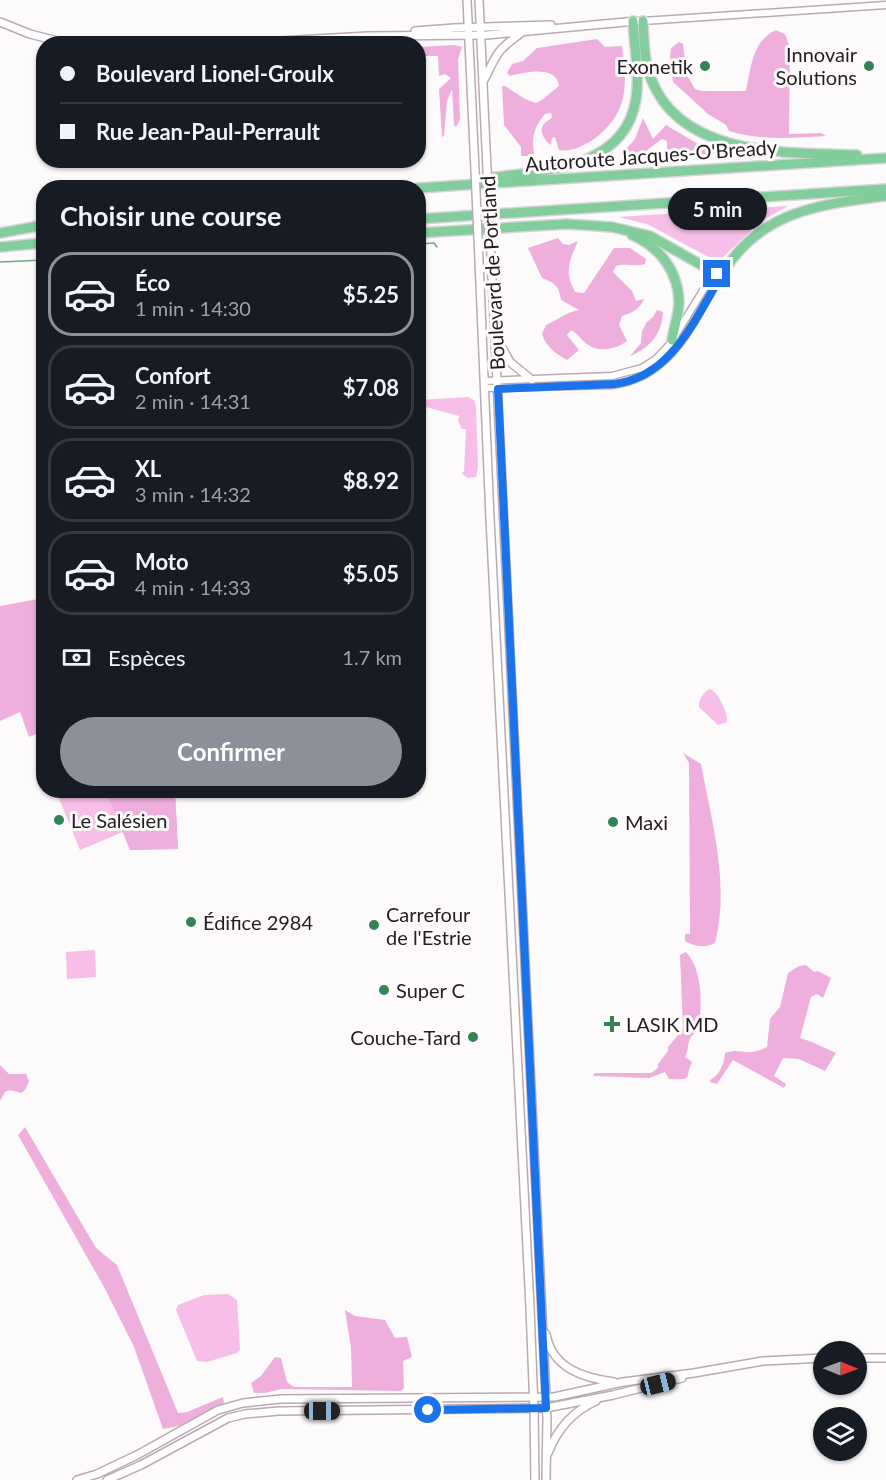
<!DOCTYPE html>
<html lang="fr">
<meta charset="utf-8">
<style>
body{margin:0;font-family:Lato,sans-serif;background:#20242c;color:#f1f3f6;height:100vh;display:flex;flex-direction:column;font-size:22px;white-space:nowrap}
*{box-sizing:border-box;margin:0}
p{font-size:20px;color:#9ea1a6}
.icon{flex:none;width:33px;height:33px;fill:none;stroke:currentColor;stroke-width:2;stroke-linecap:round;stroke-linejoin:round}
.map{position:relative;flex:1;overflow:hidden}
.details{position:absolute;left:36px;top:180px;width:390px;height:618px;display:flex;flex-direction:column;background:#171b24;border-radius:24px;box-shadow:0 2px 4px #0004}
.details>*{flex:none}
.hud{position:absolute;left:36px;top:36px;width:390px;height:132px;border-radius:24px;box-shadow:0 2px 4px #0004;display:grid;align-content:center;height:132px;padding:0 24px;background:#171b24}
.needle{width:39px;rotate:91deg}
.buttons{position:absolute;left:813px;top:1341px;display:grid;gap:12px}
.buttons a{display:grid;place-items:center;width:54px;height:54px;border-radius:50%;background:#171b24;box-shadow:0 2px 4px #0004;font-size:30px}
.end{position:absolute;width:27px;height:27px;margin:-14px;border:8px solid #1a73e8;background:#fff;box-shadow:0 0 0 3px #fff}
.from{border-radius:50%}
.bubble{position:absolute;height:42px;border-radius:21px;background:#171b24;box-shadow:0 2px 4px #0004;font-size:20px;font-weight:700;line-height:42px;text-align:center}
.car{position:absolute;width:18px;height:36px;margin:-18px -9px;border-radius:8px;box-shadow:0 0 4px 2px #0007;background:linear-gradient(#222 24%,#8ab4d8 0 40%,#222 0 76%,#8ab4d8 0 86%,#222 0)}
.hud b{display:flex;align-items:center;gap:21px;height:57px;font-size:22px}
.hud b+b{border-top:2px solid #363941}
.hud i{width:15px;height:15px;background:#f1f3f6}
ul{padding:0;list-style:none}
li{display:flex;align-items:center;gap:18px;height:84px;margin:0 12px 9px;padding:0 12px;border:3px solid #363941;border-radius:24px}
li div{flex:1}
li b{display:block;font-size:22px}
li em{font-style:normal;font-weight:700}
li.on{border-color:#8c9099}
li>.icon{width:54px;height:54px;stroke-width:1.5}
h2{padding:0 24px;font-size:27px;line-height:72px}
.pay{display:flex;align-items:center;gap:15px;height:66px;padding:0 24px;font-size:22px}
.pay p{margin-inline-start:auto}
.action{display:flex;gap:12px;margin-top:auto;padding:12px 24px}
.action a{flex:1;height:69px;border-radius:36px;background:#8c9099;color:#fff;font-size:24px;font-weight:700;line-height:69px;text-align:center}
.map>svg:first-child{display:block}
.green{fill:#f7bee7}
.forest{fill:#eeafdc}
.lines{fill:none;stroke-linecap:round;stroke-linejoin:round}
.stream{stroke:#6bac81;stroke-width:1.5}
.tertiary-casing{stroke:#b9a9b4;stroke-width:9}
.secondary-casing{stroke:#b9a9b4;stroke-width:10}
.motorway-casing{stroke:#d7d6d7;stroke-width:12}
.tertiary{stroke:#fff;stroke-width:6}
.secondary{stroke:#fff;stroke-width:7}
.motorway{stroke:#82cd9b;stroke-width:9}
.secondary-bridge-casing{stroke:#b9a9b4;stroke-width:10;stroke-linecap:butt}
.secondary-bridge{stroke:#fff;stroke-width:7}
.route{stroke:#1a73e8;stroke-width:8}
.poi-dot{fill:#348354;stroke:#fdfafc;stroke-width:2}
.labels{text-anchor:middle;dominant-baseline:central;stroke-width:6;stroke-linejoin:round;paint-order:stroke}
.poi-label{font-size:20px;fill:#231d21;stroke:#fdfafc;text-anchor:start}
.street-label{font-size:20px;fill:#231d21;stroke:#fdfafc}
</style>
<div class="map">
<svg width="886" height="1480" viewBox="0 0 886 1480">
<rect width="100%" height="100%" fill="#fdfafc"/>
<g class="green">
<path d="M788 206 760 222 720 260 716 261 647 224 618 217Z"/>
<path d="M468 397 474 400 476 407 478 467 476 477 468 478 461 473 464 472 466 429H462L458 421 459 416 422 406 418 410 419 400Z"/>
<path d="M710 689C719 693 728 713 727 722L718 725 699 707C698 700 704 691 710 689Z"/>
<path d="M56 791H175L178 849 130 850 123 832 80 850Z"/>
<path d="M95 950 96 977 67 979 66 952Z"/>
<path d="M228 1294 237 1300 240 1350 237 1353 207 1362 197 1361 176 1310 178 1305 204 1295Z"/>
</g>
<g class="forest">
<path d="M776 30 785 34 790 48 789 134 821 133 826 136C791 138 763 141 729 131L726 125 708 114 673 82 670 57 671 48 679 42 683 44 687 75 695 89 702 91H746C751 68 752 41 776 30Z"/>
<path d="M597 39 605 47 622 46C627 85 629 113 594 139 583 146 572 152 559 150L555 137 552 138 551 145C545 141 538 131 544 124 546 121 550 120 552 117L551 113 545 114C535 125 531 138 534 153L532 156H521V147L504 125 502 86H505L525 99 536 103 543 99 559 86C557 65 525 72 510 76L507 73 512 64 523 61 537 48Z"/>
<path d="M454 45 462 47 458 59 460 120 456 127 454 125 452 89 447 101 444 136 442 137 439 89 451 78 445 74 439 76 438 56H425L419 52V47Z"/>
<path d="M643 118 653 139 666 125 698 144 721 152 667 160V141L662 139 643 153 623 158 626 149 635 139Z"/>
<path d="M558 238 563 244 569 245 578 241C569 262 564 271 575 292L584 293 614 248H630L646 259 645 264C635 267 626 263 616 266L613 272 632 291 636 301 644 299C640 309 632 313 622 316L619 325 627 341C618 348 601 353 590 346 582 342 579 334 571 330L567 335 579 350 567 360C555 353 546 347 542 334L546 325C560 319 564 313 579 310L561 300C559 286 555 283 542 278L528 248Z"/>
<path d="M657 310 663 312C662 334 650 348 630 356L641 343 642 331 646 323 653 317Z"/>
<path d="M43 598V731L29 737 20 712 0 721V606Z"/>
<path d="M683 753 701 764C712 823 730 884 715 943 705 948 695 947 685 941V934H690L689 763Z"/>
<path d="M106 791H175L178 849 130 850Z"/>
<path d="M686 952C702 968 703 1006 698 1028 696 1034 692 1034 690 1039 687 1045 689 1049 685 1057L692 1062C684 1078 695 1080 669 1079L665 1072 649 1078 594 1076 593 1075 595 1073H651L658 1068V1064L668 1051V1047L683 1029 680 955Z"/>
<path d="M806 965 814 972 818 971 831 978 823 998 817 994 811 997 800 1038 812 1042 836 1053 825 1071 799 1059 783 1058 774 1076 786 1084 784 1088 733 1060 717 1084 710 1082V1080C720 1075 724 1064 725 1053 741 1047 747 1058 767 1047L770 1019 780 1007 788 973 799 966Z"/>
<path d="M0 1065 9 1074H26L29 1081 25 1090 21 1093 10 1090 5 1092 0 1101Z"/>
<path d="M25 1127 96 1248 117 1265 178 1413 187 1412 223 1397 224 1403 179 1426 163 1429 134 1347 104 1287 18 1135Z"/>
<path d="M345 1310 355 1316 385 1320 395 1338 407 1337 412 1357 403 1361 404 1388 401 1391 281 1389 265 1393H254L251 1383 261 1376 275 1357 281 1358 287 1382 294 1387H352L351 1348Z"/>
</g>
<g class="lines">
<g class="stream">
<path d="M418 244 434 243 437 247"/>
<path d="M0 262 44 260"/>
</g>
<defs>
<g id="tertiary">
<path d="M643 21 886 5"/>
<path d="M485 381 612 376 642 368 656 359 670 344 710 279 718 273"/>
<path d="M485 388 611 385C673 378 693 321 722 274"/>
</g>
<g id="secondary">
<path d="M467 0 475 170"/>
<path d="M479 0 487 169"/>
<path d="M0 22 30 34 69 44"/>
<path d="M415 31 454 28 551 25"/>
<path d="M229 44 368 36 487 35 636 21"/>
<path d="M483 82C498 53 494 53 521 33"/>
<path d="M490 236 547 1418 546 1480"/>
<path d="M478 237 490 518 530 1307 534 1409 535 1480"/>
<path d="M496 337 510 362 532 380"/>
<path d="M546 1334C552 1368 583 1378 614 1382"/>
<path d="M856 1358H886"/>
<path d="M548 1453C557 1430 573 1411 596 1401"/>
<path d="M77 1480 97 1474 137 1455 218 1410 243 1403 281 1399 554 1397 623 1382 694 1373 763 1361 824 1358"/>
<path d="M107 1480 141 1465 228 1418 245 1414 279 1411 546 1408 613 1395 682 1378"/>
</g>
<g id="motorway">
<path d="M643 21C644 40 644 61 651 79 682 158 787 152 857 155"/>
<path d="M487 178C542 171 625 170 636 99 640 74 634 47 633 21"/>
<path d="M418 188 886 158"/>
<path d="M418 219 886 189"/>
<path d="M0 233 44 225"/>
<path d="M418 233 567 224 612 227 650 236 721 276"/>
<path d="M632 235C660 247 679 272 679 304 678 316 674 328 672 340"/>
<path d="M0 247 44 243"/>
<path d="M726 268C764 210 823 204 886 196"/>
</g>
</defs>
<use href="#tertiary" class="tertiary-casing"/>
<use href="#secondary" class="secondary-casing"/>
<use href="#motorway" class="motorway-casing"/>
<use href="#tertiary" class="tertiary"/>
<use href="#secondary" class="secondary"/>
<use href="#motorway" class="motorway"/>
<defs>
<g id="secondary-bridge">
<path d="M487 169 490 236"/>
<path d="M475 170 478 237"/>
</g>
</defs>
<use href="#secondary-bridge" class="secondary-bridge-casing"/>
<use href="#secondary-bridge" class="secondary-bridge"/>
</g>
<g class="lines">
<path class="route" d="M428 1410 546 1408 498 389 615 384C675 376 697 313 726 268L717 274"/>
</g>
<g class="poi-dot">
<circle cx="705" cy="66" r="6"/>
<circle cx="869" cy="66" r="6"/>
<circle cx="59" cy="820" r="6"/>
<circle cx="613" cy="822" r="6"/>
<circle cx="191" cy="922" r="6"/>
<circle cx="374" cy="925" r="6"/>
<circle cx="384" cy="990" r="6"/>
<path d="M609 1015h6v6h6v6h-6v6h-6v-6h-6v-6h6z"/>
<circle cx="473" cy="1037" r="6"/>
</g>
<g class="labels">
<g class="poi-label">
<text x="857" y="54" text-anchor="end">Innovair<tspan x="857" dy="23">Solutions</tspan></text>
<text x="693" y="66" text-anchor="end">Exonetik</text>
<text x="71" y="820">Le Salésien</text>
<text x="625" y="822">Maxi</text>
<text x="386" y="914">Carrefour<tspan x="386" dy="23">de l'Estrie</tspan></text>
<text x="203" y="922">Édifice 2984</text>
<text x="396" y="990">Super C</text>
<text x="626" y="1024">LASIK MD</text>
<text x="461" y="1037" text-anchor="end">Couche-Tard</text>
</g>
<g class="street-label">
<text transform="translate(651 155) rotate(-4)">Autoroute Jacques-O'Bready</text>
<text transform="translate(492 273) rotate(-93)">Boulevard de Portland</text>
</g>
</g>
</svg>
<div class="buttons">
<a><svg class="needle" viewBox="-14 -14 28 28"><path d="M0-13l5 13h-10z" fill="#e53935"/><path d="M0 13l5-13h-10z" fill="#9ea1a6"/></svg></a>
<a><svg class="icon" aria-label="layers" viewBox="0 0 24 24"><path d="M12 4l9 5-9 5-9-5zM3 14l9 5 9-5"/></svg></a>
</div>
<i class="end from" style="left:428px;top:1410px"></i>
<i class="end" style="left:717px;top:274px"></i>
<div class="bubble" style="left:668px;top:188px;width:99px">5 min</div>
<i class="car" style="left:658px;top:1384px;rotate:76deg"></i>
<i class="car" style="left:322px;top:1411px;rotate:90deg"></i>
<div class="hud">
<b><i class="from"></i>Boulevard Lionel-Groulx</b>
<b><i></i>Rue Jean-Paul-Perrault</b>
</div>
<section class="details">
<h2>Choisir une course</h2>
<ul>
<li class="on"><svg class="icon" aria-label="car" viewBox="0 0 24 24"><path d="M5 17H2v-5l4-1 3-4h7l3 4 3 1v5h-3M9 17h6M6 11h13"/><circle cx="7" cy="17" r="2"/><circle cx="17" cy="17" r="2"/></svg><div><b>Éco</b><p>1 min · 14:30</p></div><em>$5.25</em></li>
<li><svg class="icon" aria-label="car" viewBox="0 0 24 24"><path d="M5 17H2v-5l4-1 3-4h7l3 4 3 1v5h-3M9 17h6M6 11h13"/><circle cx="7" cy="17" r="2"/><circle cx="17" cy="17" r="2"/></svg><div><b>Confort</b><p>2 min · 14:31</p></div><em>$7.08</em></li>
<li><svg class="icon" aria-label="car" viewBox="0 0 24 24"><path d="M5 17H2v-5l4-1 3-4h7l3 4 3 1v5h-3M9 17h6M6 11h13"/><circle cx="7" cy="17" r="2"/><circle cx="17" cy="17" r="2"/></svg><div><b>XL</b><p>3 min · 14:32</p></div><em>$8.92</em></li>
<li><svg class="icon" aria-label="car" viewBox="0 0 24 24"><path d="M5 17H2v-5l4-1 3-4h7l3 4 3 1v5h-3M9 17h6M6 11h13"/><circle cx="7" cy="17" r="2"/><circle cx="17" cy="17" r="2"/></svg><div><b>Moto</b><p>4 min · 14:33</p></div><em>$5.05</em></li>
</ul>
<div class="pay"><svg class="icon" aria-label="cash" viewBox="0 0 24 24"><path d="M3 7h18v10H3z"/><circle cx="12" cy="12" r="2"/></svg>Espèces<p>1.7 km</p></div>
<div class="action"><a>Confirmer</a></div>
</section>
</div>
